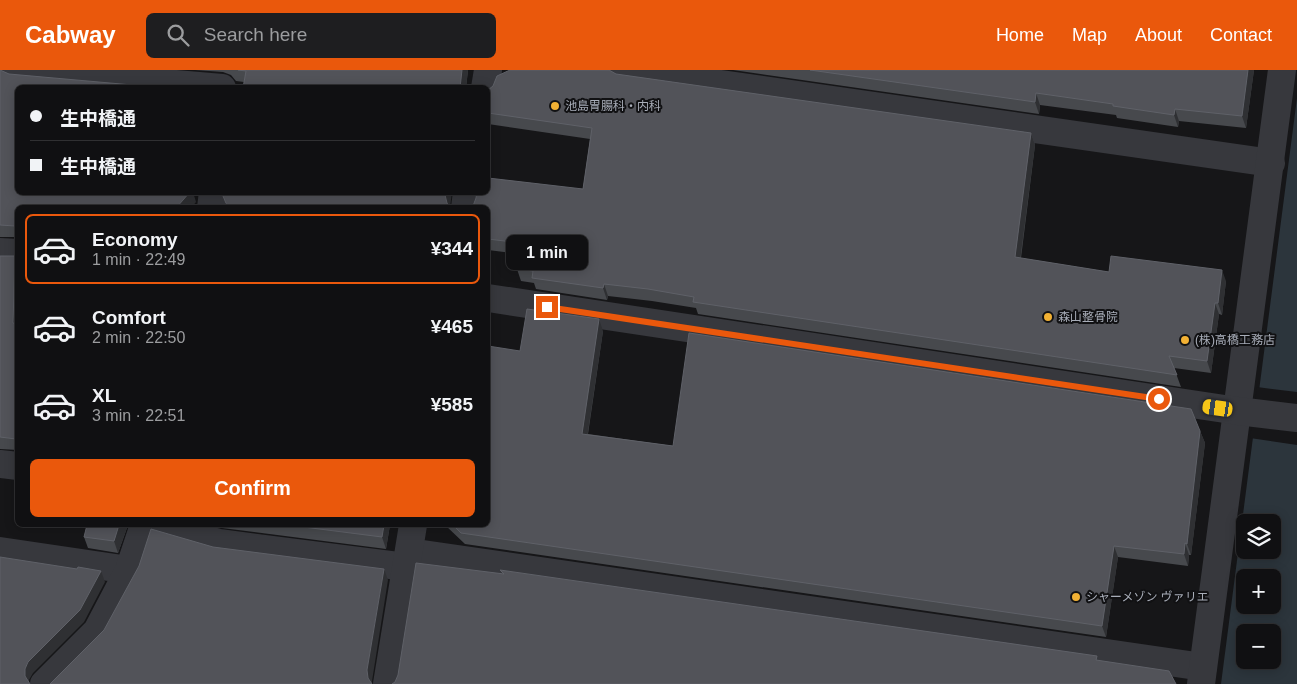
<!DOCTYPE html>
<meta charset="utf-8">
<style>
body{margin:0;font-family:Helvetica,"Noto Sans JP",sans-serif;background:#1e1e20;color:#f1f3f6;height:100vh;display:flex;flex-direction:column;font-size:19px;white-space:nowrap}
*{box-sizing:border-box;margin:0}
p{font-size:16px;color:#9c9d9f}
.icon{flex:none;width:28px;height:28px;fill:none;stroke:currentColor;stroke-width:2;stroke-linecap:round;stroke-linejoin:round}
.map{position:relative;flex:1;overflow:hidden}
.sheet{position:absolute;left:15px;top:135px;width:475px;height:322px;display:flex;flex-direction:column;background:#101012;border-radius:8px;box-shadow:0 2px 12px #0003,0 0 0 1px #303032}
.sheet>*{flex:none}
.hud{position:absolute;left:15px;top:15px;width:475px;height:110px;border-radius:8px;box-shadow:0 2px 12px #0003,0 0 0 1px #303032;display:grid;align-content:center;height:110px;padding:0 15px;background:#101012}
.controls{position:absolute;left:1236px;top:444px;display:grid;gap:10px}
.controls a{display:grid;place-items:center;width:45px;height:45px;border-radius:8px;background:#101012;box-shadow:0 2px 12px #0003,0 0 0 1px #303032;font-size:25px}
.end{position:absolute;width:22px;height:22px;margin:-11px;border:6px solid #ea580c;background:#fff;box-shadow:0 0 0 2px #fff}
.from{border-radius:50%}
.bubble{position:absolute;height:35px;border-radius:8px;background:#101012;box-shadow:0 2px 12px #0003,0 0 0 1px #303032;font-size:16px;font-weight:700;line-height:35px;text-align:center}
.car{position:absolute;width:15px;height:30px;margin:-15px -8px;border-radius:6px;box-shadow:0 0 4px 1px #0007;background:linear-gradient(#f5c518 24%,#345 0 40%,#f5c518 0 76%,#345 0 86%,#f5c518 0)}
.hud b{display:flex;align-items:center;gap:18px;height:48px;font-size:19px}
.hud b+b{border-top:1px solid #303032}
.hud i{width:12px;height:12px;background:#f1f3f6}
ul{padding:9px 0 0;list-style:none}
li{display:flex;align-items:center;gap:15px;height:70px;margin:0 10px 8px;padding:0 5px;border:2px solid transparent;border-radius:8px}
li div{flex:1}
li b{display:block;font-size:19px}
li em{font-style:normal;font-weight:700}
li.on{border-color:#ea580c}
li>.icon{width:45px;height:45px;stroke-width:1.5}
.cta{display:flex;gap:10px;margin-top:auto;padding:10px 15px}
.cta a{flex:1;height:58px;border-radius:8px;background:#ea580c;color:#fff;font-size:20px;font-weight:700;line-height:58px;text-align:center}
header{display:flex;align-items:center;gap:30px;box-sizing:border-box;height:70px;padding:0 25px;background:#ea580c;color:#fff}
header strong{font-size:24px}
nav{display:flex;gap:28px;margin-inline-start:auto;font-size:18px}
.search{width:350px;height:45px;background:#1e1e20;display:flex;align-items:center;gap:12px;box-sizing:border-box;padding:0 18px;border-radius:8px;color:#9c9d9f;font-size:19px}
.map>svg:first-child{display:block}
.water{fill:#2c353c;fill-rule:evenodd}
.pier{fill:#161618}
.lines{fill:none;stroke-linecap:round;stroke-linejoin:round}
.pedestrian{stroke:#37383d;stroke-width:28}
.minor{stroke:#37383d;stroke-width:28}
.tertiary{stroke:#37383d;stroke-width:28}
.wall{fill:#47494d}
.shaded-wall{fill:#2f3033}
.building{fill:#525359;stroke:#5f6168}
.route{stroke:#ea580c;stroke-width:6}
.poi-dot{fill:#f2b134;stroke:#111113;stroke-width:2}
.labels{text-anchor:middle;dominant-baseline:central;stroke-width:4;stroke-linejoin:round;paint-order:stroke}
.poi-label{font-size:12px;fill:#a8adb8;stroke:#111113;text-anchor:start}
</style>
<header>
<strong>Cabway</strong>
<div class="search"><svg class="icon" aria-label="search" viewBox="0 0 24 24"><circle cx="10" cy="10" r="6"/><path d="M15 15l6 6"/></svg>Search here</div>
<nav><a>Home</a><a>Map</a><a>About</a><a>Contact</a></nav>
</header>
<div class="map">
<svg width="1297" height="614" viewBox="0 0 1297 614">
<rect width="100%" height="100%" fill="#161618"/>
<path class="water" d="M1297 28V614H1221ZM1245 452H1272V480H1245ZM1245 508H1272V535H1245ZM1245 562H1272V590H1245Z"/>
<path class="pier" d="M1257 317 1297 322V375L1250 368Z"/>
<g class="lines">
<path class="pedestrian" d="M0 182 18 183"/>
<g class="minor">
<path d="M15 0 222 18"/>
<path d="M623 0 1271 93"/>
<path d="M485 18 488 0"/>
<path d="M211 138 213 122"/>
<path d="M465 138 467 122"/>
<path d="M0 394 18 396"/>
<path d="M156 455 219 473 406 497"/>
<path d="M0 481 129 500"/>
<path d="M409 482 1203 597"/>
<path d="M44 614 97 561 129 500 144 455"/>
<path d="M387 614 413 455"/>
<path d="M1201 614 1282 0"/>
</g>
<path class="tertiary" d="M488 228 1238 341 1297 348"/>
</g>
<g class="wall">
<path d="M0 0 18 122 196 132 18 138V167H0Z"/>
<path d="M195 0H468L466 18H243L244 12 236 11 231 5 223 2Z"/>
<path d="M733 0H1254L1246 58 1179 51 1178 57 1117 48 1116 45 1040 35 1039 44Z"/>
<path d="M609 1 616 4 1031 63 1035 75 1021 188 1109 202 1226 211 1222 245 1219 244 1211 303 1174 298 1181 317 698 244 696 238 652 231 608 226 607 230 536 219 534 213 521 211 517 199 519 184 488 180V138L583 119 590 69 488 54V20Z"/>
<path d="M0 186H15L18 192V380L0 379Z"/>
<path d="M603 261 588 364 673 376 1200 361 1205 373 1191 485H1189L1188 496 1118 487 1106 567 465 474 445 455H488L520 281Z"/>
<path d="M87 455H128L118 483 88 478 84 467Z"/>
<path d="M213 455H390L386 479 222 458Z"/>
</g>
<g class="shaded-wall">
<path d="M462 0H468L466 18H460Z"/>
<path d="M1248 0H1254L1246 58 1242 46Z"/>
<path d="M1036 23 1040 35 1039 44 1035 32Z"/>
<path d="M1175 39 1179 51 1178 57 1174 45Z"/>
<path d="M1031 63 1035 75 1019 199 1015 187Z"/>
<path d="M190 122H193L196 132 191 138H176Z"/>
<path d="M446 122H452L450 137 447 133 445 125Z"/>
<path d="M15 186 18 192V264L13 253Z"/>
<path d="M1222 200 1226 211 1222 245 1218 233Z"/>
<path d="M604 214 608 226 607 230 603 218Z"/>
<path d="M1215 233 1219 244 1211 303 1207 291Z"/>
<path d="M599 249 603 261 586 375 582 364Z"/>
<path d="M1200 361 1205 373 1191 485 1187 474Z"/>
<path d="M119 455H128L118 483 114 471Z"/>
<path d="M384 455H390L386 479 382 467Z"/>
<path d="M1185 473 1189 485 1188 496 1184 484Z"/>
<path d="M1114 476 1118 487 1106 567 1102 556Z"/>
<path d="M384 499 388 510 372 611V614L368 608 367 600Z"/>
<path d="M101 501 105 512 84 552 33 603 29 610V614L25 606V599L28 592Z"/>
</g>
<g class="building">
<path d="M0 0 9 4 166 18H18V122H190L176 138H18V157L15 156 0 155Z"/>
<path d="M238 0H462L460 18H243L246 1Z"/>
<path d="M510 0H609L616 4 1031 63 1015 187 1109 202 1111 186 1222 200 1218 233H1215L1207 291 1169 286 1177 305 693 232 694 227 648 219 604 214 603 218 532 208 533 201 517 199 521 173 488 169V138H471L473 136 476 128 477 122H488V108L583 119 592 58 488 43V20L493 16 497 6Z"/>
<path d="M810 0H1248L1242 46 1175 39 1174 45 1113 36V34L1036 23 1035 32Z"/>
<path d="M223 122H446L445 125 447 133 450 138H228L223 126Z"/>
<path d="M0 186H15L13 253 18 254V370L16 369 0 367Z"/>
<path d="M527 239 599 249 582 364 673 376 689 263 1191 339 1200 361 1187 474 1185 473 1184 484 1114 476 1102 556 461 463 453 455H488V276L520 281Z"/>
<path d="M87 455H119L114 471 84 467Z"/>
<path d="M288 455H384L382 467Z"/>
<path d="M151 459 213 477 384 499 367 600 368 608 372 614H50L104 560 139 496Z"/>
<path d="M0 487 77 499 78 497 101 501 80 540 28 592 25 599V606L30 614H0Z"/>
<path d="M416 493 504 504 500 500 1097 586 1096 590 1169 601 1176 614H392L395 612 398 605Z"/>
</g>
<g class="lines">
<path class="route" d="M547 237 1159 329"/>
</g>
<g class="poi-dot">
<circle cx="555" cy="36" r="5"/>
<circle cx="1048" cy="247" r="5"/>
<circle cx="1185" cy="270" r="5"/>
<circle cx="1076" cy="527" r="5"/>
</g>
<g class="labels">
<g class="poi-label">
<text x="565" y="36">池島胃腸科・内科</text>
<text x="1058" y="247">森山整骨院</text>
<text x="1195" y="270">(株)高橋工務店</text>
<text x="1086" y="527">シャーメゾン ヴァリエ</text>
</g>
</g>
</svg>
<div class="controls">
<a><svg class="icon" aria-label="layers" viewBox="0 0 24 24"><path d="M12 4l9 5-9 5-9-5zM3 14l9 5 9-5"/></svg></a>
<a>+</a>
<a>−</a>
</div>
<i class="end from" style="left:1159px;top:329px"></i>
<i class="end" style="left:547px;top:237px"></i>
<div class="bubble" style="left:506px;top:165px;width:82px">1 min</div>
<i class="car" style="left:1218px;top:338px;rotate:278deg"></i>
<div class="hud">
<b><i class="from"></i>生中橋通</b>
<b><i></i>生中橋通</b>
</div>
<section class="sheet">
<ul>
<li class="on"><svg class="icon" aria-label="car" viewBox="0 0 24 24"><path d="M5 17H2v-5l4-1 3-4h7l3 4 3 1v5h-3M9 17h6M6 11h13"/><circle cx="7" cy="17" r="2"/><circle cx="17" cy="17" r="2"/></svg><div><b>Economy</b><p>1 min · 22:49</p></div><em>¥344</em></li>
<li><svg class="icon" aria-label="car" viewBox="0 0 24 24"><path d="M5 17H2v-5l4-1 3-4h7l3 4 3 1v5h-3M9 17h6M6 11h13"/><circle cx="7" cy="17" r="2"/><circle cx="17" cy="17" r="2"/></svg><div><b>Comfort</b><p>2 min · 22:50</p></div><em>¥465</em></li>
<li><svg class="icon" aria-label="car" viewBox="0 0 24 24"><path d="M5 17H2v-5l4-1 3-4h7l3 4 3 1v5h-3M9 17h6M6 11h13"/><circle cx="7" cy="17" r="2"/><circle cx="17" cy="17" r="2"/></svg><div><b>XL</b><p>3 min · 22:51</p></div><em>¥585</em></li>
</ul>
<div class="cta"><a>Confirm</a></div>
</section>
</div>
